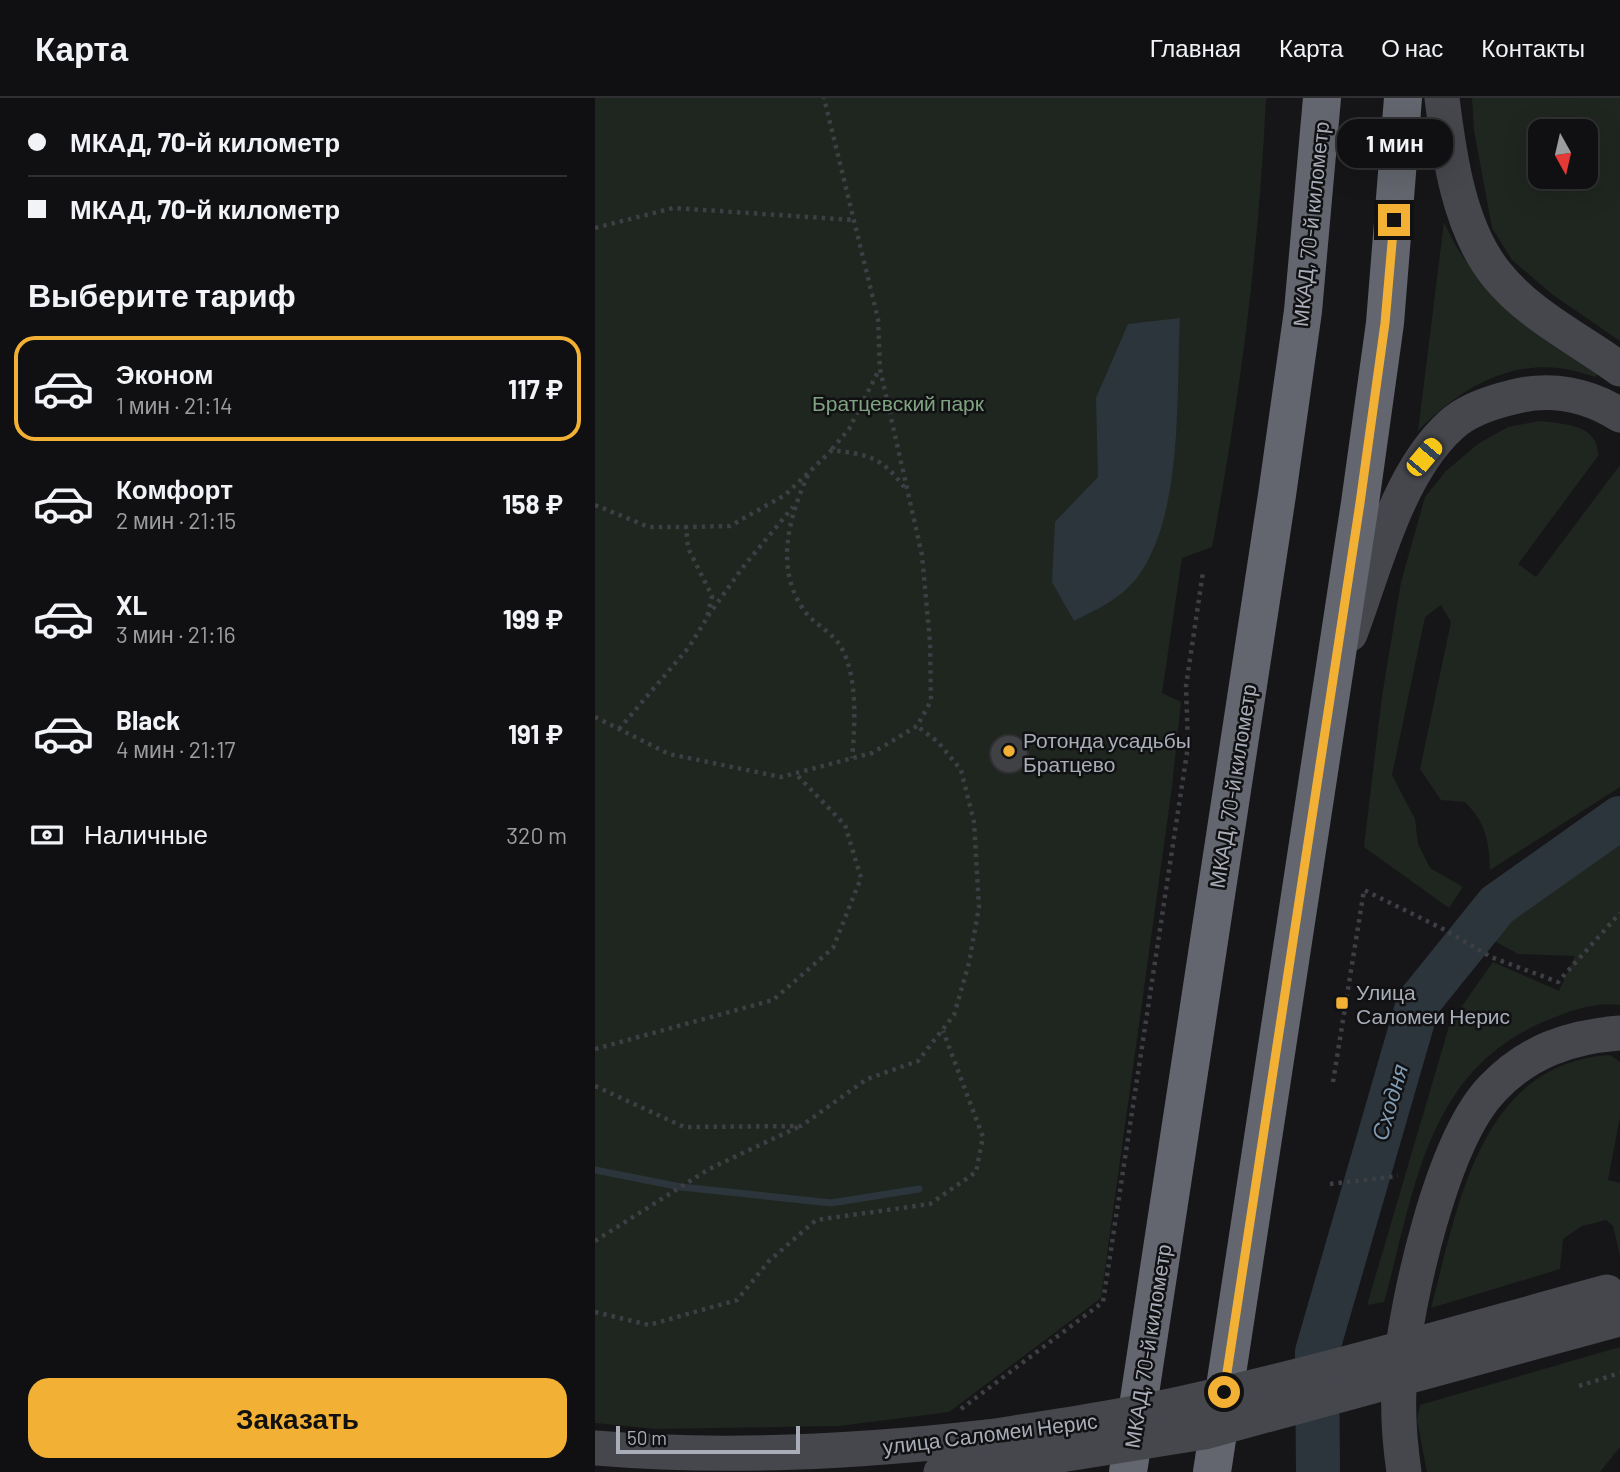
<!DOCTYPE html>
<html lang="ru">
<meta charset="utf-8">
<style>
body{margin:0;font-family:Barlow,sans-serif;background:#19191b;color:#f1f3f6;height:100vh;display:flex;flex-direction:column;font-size:26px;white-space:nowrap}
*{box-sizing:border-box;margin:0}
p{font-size:23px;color:#9c9d9f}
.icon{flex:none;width:38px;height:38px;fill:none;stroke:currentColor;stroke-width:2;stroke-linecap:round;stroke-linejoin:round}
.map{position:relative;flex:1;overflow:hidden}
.side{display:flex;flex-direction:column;background:#101012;width:595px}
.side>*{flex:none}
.banner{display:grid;align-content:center;height:154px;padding:0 28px;background:#101012}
.needle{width:46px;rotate:172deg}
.tools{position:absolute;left:933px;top:21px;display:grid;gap:14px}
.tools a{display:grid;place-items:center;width:70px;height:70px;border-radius:14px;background:#101012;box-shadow:0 7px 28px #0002,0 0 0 2px #303032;font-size:35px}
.scale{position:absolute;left:21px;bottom:18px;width:184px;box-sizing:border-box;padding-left:7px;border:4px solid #a8adb8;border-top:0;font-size:19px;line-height:24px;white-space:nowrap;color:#a8adb8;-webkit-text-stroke:5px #111113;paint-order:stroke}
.end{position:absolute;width:32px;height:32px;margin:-16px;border:9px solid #f2b134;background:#111;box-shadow:0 0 0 4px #111}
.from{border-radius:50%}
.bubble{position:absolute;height:49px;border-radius:21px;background:#101012;box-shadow:0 7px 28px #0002,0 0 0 2px #303032;font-size:23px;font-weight:700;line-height:49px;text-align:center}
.car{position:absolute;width:21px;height:42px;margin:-21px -10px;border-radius:9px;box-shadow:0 0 5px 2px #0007;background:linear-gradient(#f5c518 24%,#345 0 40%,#f5c518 0 76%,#345 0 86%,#f5c518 0)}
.banner b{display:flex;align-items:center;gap:24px;height:66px;font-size:26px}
.banner b+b{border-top:2px solid #303032}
.banner i{width:18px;height:18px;background:#f1f3f6}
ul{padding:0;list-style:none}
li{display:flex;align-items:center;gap:21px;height:105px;margin:0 14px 10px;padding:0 14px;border:4px solid transparent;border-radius:21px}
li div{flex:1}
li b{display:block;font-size:26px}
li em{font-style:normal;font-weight:700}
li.selected{border-color:#f2b134}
li>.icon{width:63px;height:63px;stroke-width:1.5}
h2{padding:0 28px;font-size:32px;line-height:84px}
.pay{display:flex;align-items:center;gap:18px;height:77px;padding:0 28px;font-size:26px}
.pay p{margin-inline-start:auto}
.action{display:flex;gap:14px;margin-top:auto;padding:14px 28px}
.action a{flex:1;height:80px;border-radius:21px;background:#f2b134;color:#111;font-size:28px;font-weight:700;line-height:80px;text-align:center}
header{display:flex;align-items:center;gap:42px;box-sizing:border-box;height:98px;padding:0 35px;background:#101012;border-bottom:2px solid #303032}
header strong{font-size:33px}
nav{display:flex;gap:38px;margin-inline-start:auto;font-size:24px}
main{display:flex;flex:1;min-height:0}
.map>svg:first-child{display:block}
.green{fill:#1e261f;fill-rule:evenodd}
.water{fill:#2c353c}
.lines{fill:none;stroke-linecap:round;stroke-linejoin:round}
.stream{stroke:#2c353c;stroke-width:7}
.river{stroke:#2c353c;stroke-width:44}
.building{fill:#404145;stroke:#303034;stroke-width:2}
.path{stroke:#3d3f44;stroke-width:4.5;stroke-dasharray:3.5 5;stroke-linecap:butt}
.secondary{stroke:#45474d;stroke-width:35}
.highway{stroke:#63666e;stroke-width:38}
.secondary-bridge{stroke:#45474d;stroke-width:35}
.route{stroke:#f2b134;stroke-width:9}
.poi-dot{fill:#f2b134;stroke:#111113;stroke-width:2.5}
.labels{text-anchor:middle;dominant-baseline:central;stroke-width:5;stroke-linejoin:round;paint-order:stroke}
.street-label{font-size:21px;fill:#a8adb8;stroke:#111113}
.park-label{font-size:21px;fill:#7fa381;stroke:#111113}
.poi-label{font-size:21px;fill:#a8adb8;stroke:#111113;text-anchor:start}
.water-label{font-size:23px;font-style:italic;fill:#7f9bb3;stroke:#111113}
</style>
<header>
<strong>Карта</strong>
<nav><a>Главная</a><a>Карта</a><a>О нас</a><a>Контакты</a></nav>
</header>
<main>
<section class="side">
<div class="banner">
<b><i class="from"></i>МКАД, 70-й километр</b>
<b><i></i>МКАД, 70-й километр</b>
</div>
<h2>Выберите тариф</h2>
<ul>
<li class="selected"><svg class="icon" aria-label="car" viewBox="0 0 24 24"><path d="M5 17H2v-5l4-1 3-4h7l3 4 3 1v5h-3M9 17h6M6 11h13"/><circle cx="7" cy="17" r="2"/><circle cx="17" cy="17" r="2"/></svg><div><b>Эконом</b><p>1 мин · 21:14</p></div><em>117 ₽</em></li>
<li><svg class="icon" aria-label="car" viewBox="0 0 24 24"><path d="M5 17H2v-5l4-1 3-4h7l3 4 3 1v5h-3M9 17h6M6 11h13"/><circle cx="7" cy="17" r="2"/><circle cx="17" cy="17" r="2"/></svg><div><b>Комфорт</b><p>2 мин · 21:15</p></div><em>158 ₽</em></li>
<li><svg class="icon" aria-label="car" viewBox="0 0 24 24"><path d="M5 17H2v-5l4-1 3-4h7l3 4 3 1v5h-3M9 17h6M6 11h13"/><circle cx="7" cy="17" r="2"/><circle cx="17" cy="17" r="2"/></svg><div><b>XL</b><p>3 мин · 21:16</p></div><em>199 ₽</em></li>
<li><svg class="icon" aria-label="car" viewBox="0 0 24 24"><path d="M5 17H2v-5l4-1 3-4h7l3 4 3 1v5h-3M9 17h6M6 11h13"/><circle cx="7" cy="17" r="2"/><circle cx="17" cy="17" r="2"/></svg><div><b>Black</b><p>4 мин · 21:17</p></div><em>191 ₽</em></li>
</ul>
<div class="pay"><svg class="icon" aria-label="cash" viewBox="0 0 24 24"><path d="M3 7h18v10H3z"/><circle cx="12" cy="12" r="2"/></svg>Наличные<p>320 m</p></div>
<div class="action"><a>Заказать</a></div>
</section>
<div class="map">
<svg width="1025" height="1374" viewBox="0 0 1025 1374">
<rect width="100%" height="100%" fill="#161618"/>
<g class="green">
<path d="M0 0H671C664 152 645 300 617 449L587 460 567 595 586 604 577 689 506 1200 354 1314 244 1328 61 1331 0 1325Z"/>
<path d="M877 0H1025V243L958 197 917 162 897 130 879 32ZM945 33H990V79H945Z"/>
<path d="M849 124C880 194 939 237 1002 276L1001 279C989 276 976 271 963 270 908 264 860 295 823 333Z"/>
<path d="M944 323C969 326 1004 326 1003 358L923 466 941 479 1025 367V689L895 772C894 743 891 725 870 704L846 702 825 671 856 524 846 507 830 519 797 677 820 721 823 746 835 770 868 789 854 810 769 749 787 598 806 484 830 399 851 373 883 346 913 329Z"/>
<path d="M1025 744V907C999 903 971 914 948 924 830 975 820 1094 789 1204L772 1207 855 925 898 864 964 893 980 858 923 856 896 841 922 815Z"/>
<path d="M1015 957 1025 964V1019L1013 1082 1025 1085V1158L1018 1128 1011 1122 987 1128 968 1141 965 1171 836 1210C863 1109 884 965 1015 957Z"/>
<path d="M1025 1249V1349L1005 1374H832L822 1322 825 1307Z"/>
</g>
<path class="water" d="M585 220C581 297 589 419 541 481 525 501 501 512 479 523L457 484 460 424 503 379 501 300 533 226Z"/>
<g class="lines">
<path class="stream" d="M0 1072 86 1089 236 1105 324 1091"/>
<path class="river" d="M723 1374 722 1254 823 905 902 807 1025 720"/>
</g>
<circle class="building" cx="414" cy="656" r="19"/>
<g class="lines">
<g class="path">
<path d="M0 130 78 110 259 122"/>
<path d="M237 351 254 331 284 272"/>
<path d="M213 377C193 421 179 473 211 515 221 527 238 535 246 549 263 578 260 628 257 660"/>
<path d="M0 407 54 429H91"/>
<path d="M113 518 148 469 198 409"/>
<path d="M0 619 74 656 186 679 277 655 322 628 336 603 335 544 327 457 285 271 283 221 229 0"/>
<path d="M24 631 94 549 112 520 117 498 93 450 91 429 135 428 190 397 237 352C273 357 286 358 309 389"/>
<path d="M0 951 178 902 238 850 266 780 250 727 201 676"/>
<path d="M738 984 769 792 848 831 896 859 963 884 1025 815"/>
<path d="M0 988 89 1029 206 1028 272 981 323 963 359 917 374 865 384 809 379 724 366 672 343 644 322 628"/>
<path d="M735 1086 803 1078"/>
<path d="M0 1143 114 1071 203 1029"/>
<path d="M0 1214 54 1227 142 1202 174 1163 221 1122 335 1106 381 1074 388 1039 348 933"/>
<path d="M984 1288 1025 1275"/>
<path d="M366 1311 508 1204 593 648 591 588 608 474"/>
</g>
<g class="secondary">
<path d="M847 0C854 57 864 131 902 177 933 216 985 242 1025 271"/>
<path d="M755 536C780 470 802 376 856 327 872 312 897 304 918 299 956 289 993 297 1025 317"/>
<path d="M0 1350C132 1361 262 1354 393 1339"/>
<path d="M346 1374 397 1368"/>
<path d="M809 1374C804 1340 802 1307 805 1273 812 1201 847 1043 897 991 933 953 974 939 1025 935"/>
</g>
<g class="highway">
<path d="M533 1374 682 397 708 213 727 0"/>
<path d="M617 1374 765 405 790 225 808 0"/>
</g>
<g class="secondary-bridge">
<path d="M393 1339C463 1328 533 1318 602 1302 740 1271 876 1231 1012 1194"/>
<path d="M397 1368 609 1334 1020 1222"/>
</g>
</g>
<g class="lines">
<path class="route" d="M629 1294 765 405 790 225 799 122"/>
</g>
<g class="poi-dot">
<circle cx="414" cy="653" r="7"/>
<rect x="740" y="898" width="14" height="14" rx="3.5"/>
</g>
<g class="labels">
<g class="street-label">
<text transform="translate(715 126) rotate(-84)">МКАД, 70-й километр</text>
<text transform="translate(637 688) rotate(-81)">МКАД, 70-й километр</text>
<text transform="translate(552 1248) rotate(-81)">МКАД, 70-й километр</text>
<text transform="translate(395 1335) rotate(-7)">улица Саломеи Нерис</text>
</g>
<g class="park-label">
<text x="303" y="304">Братцевский парк</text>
</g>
<g class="poi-label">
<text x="428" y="641">Ротонда усадьбы<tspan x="428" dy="24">Братцево</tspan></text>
<text x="761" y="893">Улица<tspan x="761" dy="24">Саломеи Нерис</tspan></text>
</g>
<g class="water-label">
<text transform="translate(794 1004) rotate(-74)">Сходня</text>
</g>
</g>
</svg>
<div class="tools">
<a><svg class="needle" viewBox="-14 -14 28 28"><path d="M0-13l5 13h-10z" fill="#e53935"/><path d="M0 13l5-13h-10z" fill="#9c9d9f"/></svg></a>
</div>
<div class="scale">50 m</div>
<i class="end from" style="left:629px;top:1294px"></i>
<i class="end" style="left:799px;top:122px"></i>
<div class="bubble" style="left:742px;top:21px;width:116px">1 мин</div>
<i class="car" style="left:829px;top:359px;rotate:40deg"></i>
</div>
</main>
